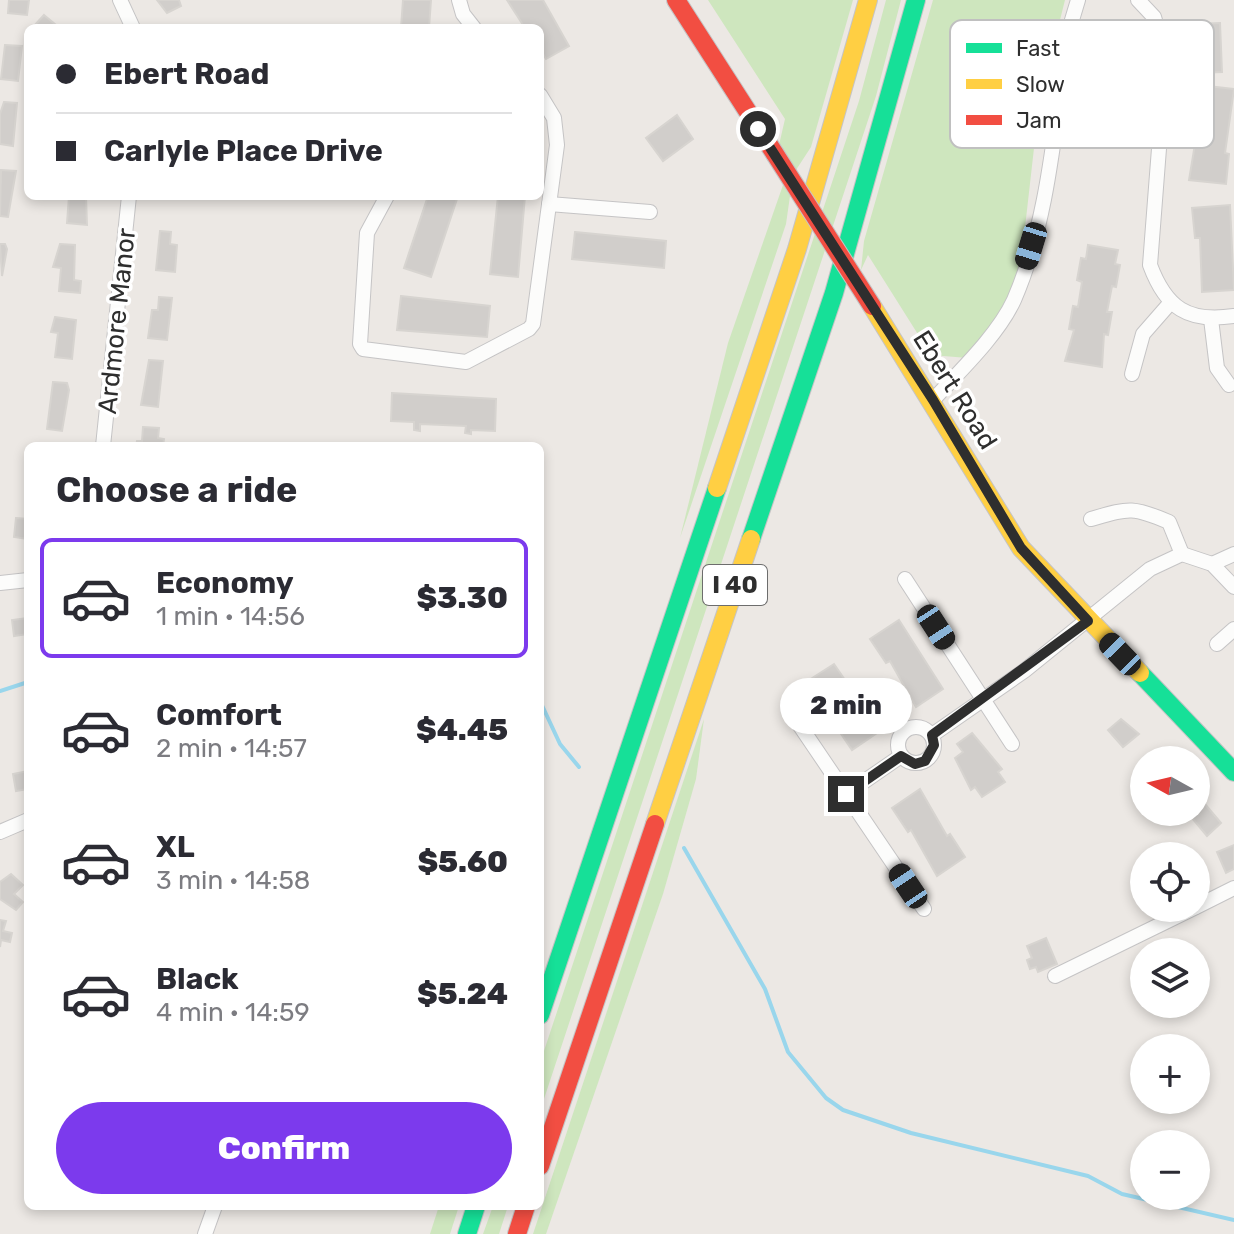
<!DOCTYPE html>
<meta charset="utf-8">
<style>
body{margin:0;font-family:Rubik,sans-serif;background:#f7f7f7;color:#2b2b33;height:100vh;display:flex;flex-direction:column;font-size:30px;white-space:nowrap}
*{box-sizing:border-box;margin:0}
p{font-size:26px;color:#7c7c81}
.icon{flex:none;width:44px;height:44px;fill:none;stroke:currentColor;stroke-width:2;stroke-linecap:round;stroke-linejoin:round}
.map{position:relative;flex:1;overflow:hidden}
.details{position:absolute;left:24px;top:442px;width:520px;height:768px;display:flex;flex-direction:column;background:#fff;border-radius:12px;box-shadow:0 4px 12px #0003}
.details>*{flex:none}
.top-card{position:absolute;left:24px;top:24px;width:520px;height:176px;border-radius:12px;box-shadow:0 4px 12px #0003;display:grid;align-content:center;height:176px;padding:0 32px;background:#fff}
.needle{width:52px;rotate:278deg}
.controls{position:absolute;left:1130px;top:746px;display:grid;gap:16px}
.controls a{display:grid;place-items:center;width:80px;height:80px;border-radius:50%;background:#fff;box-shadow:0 4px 12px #0003;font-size:40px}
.end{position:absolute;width:36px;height:36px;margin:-18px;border:10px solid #2e2e2e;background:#fff;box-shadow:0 0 0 4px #fff}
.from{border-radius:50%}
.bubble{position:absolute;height:56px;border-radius:28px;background:#fff;box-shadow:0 4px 12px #0003;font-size:26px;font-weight:800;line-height:56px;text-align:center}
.car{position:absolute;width:24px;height:48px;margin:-24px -12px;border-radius:10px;box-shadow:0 0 6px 2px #0007;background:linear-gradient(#222 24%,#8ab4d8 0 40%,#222 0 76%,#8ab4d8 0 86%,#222 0)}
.top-card b{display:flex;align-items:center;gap:28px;height:76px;font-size:30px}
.top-card b+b{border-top:2px solid #e1e1e2}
.top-card i{width:20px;height:20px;background:#2b2b33}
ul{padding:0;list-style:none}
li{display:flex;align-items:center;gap:24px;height:120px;margin:0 16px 12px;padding:0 16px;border:4px solid transparent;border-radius:12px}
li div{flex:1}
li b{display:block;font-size:30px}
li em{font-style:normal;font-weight:800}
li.active{border-color:#7c3aed}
li>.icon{width:72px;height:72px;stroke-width:1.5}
h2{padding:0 32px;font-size:36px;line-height:96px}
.button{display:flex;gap:16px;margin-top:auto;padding:16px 32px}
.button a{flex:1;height:92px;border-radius:48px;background:#7c3aed;color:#fff;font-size:32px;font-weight:800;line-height:92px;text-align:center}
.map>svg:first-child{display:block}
.green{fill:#cee6be}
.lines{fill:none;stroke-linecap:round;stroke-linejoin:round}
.stream{stroke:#99d6ec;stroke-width:4}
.building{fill:#d1cecb;stroke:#d7d4d0;stroke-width:2}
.street-casing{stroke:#c5c4c5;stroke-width:16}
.fast-casing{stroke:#c5c4c5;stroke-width:20}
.slow-casing{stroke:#c5c4c5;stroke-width:20}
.jam-casing{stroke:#c5c4c5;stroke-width:20}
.street{stroke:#fcfcfb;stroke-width:14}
.fast{stroke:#16e098;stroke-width:18}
.slow{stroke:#ffcf43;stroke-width:18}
.jam{stroke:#f24e42;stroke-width:18}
.jam-bridge-casing{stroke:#c5c4c5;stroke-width:20;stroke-linecap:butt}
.jam-bridge{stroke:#f24e42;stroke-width:18}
.route{stroke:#2e2e2e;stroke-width:10}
.labels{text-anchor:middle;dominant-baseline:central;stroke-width:7;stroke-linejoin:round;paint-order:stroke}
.shield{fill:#fff;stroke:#6d6d6d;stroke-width:2}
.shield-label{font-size:24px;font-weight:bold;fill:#2e2e2e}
.street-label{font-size:26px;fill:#2e2e2e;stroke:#fff}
.key{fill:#fff;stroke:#c0c0c0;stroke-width:2}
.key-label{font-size:22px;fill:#2e2e2e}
</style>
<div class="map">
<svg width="1234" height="1234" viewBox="0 0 1234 1234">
<rect width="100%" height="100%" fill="#ece8e4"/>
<g class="green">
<path d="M708 0H853L811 147 796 170 779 145 785 119Z"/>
<path d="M886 0H901L876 96 540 1111V1063L859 101Z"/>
<path d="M933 0H1065L1039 104 1021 263 1002 326 980 359 931 355 868 255 861 270 864 241Z"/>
<path d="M783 185 790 196 786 224 680 538 728 343Z"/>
<path d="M704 719 696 779 663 894 546 1234H533Z"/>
<path d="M439 1206H459L450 1234H430Z"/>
<path d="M493 1206H508L499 1234H483Z"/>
</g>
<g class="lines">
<g class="stream">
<path d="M0 691 28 682"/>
<path d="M540 701 560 744 579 767"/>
<path d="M684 848 765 989 788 1052 826 1098 843 1110 911 1133 1088 1176 1122 1194 1234 1220"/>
</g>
</g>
<g class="building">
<path d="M9 0H29L27 15 8 13Z"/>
<path d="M157 0H179L181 6 167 13Z"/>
<path d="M403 0H431L429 28H401Z"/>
<path d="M507 0H543L569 46 546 59 540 49V28H525Z"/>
<path d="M44 15 56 25 54 28 34 26Z"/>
<path d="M1220 23 1222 72 1198 73 1197 50 1193 51 1195 24Z"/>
<path d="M5 45 22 46 18 81 1 79Z"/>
<path d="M1199 85 1234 89 1225 153 1229 154 1226 184 1189 180 1198 126 1194 125Z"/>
<path d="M4 102 17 103 13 146 0 144V114Z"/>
<path d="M677 115 693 139 663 161 646 138Z"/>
<path d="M1 170 16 171 8 217 0 216Z"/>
<path d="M69 196H86L87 225 67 223Z"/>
<path d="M428 196H458L431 277 404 268Z"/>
<path d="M498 196H525L518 277 490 274Z"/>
<path d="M1230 205 1234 290 1202 292 1200 238H1195L1192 208Z"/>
<path d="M160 231 171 232 170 244 177 245 175 272 156 270Z"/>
<path d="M575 232 666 241 664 268 572 259Z"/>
<path d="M0 244H5L7 249 2 276Z"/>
<path d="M60 244 75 245 74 280 81 281 80 293 59 291 61 268 53 267Z"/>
<path d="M1088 245 1118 250 1115 264 1120 265 1116 287 1112 286 1107 312H1112L1108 335 1104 334 1102 367 1065 361 1074 330 1069 329 1073 306 1078 307 1082 282 1077 280 1081 258 1086 259Z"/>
<path d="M401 296 490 306 487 337 397 330Z"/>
<path d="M159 297 172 298 167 340 148 338 152 310H158Z"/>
<path d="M55 317 76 320 72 359 55 357 58 333 51 332Z"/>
<path d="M149 360 163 361 158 407 141 405Z"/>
<path d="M53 382 67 383 69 390 62 431 47 429Z"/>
<path d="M392 393 496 399 495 431 471 430V434L465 433 466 426 420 424V431L414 430V422L391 421Z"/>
<path d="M143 427 159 428 158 438 164 439 163 446H136L137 441H142Z"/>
<path d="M16 518 28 519V539L14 537Z"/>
<path d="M28 618V634L14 636 12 620Z"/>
<path d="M899 620 943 689 916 707 890 661 886 663 870 639Z"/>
<path d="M834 664 880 731 852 750 806 682Z"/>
<path d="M1121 719 1139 734 1123 747 1108 730Z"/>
<path d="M972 733 1002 769 998 772 1005 782 982 797 975 787 971 790 955 758 963 752 957 744Z"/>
<path d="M28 771V789L16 791 13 774Z"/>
<path d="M920 789 947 836 950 834 965 857 937 876 911 830 908 832 892 808Z"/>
<path d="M1199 797 1221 823 1207 836 1187 812H1196Z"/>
<path d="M1234 845V869L1226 873 1217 852Z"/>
<path d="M11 874 23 885 14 894 23 902 16 910 0 899V882Z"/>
<path d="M0 920 6 921 3 931 12 933 10 942 1 940 0 947Z"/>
<path d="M1046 938 1057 964 1038 972 1036 967 1030 969 1027 960 1032 958 1027 946Z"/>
</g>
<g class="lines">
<defs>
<g id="street">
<path d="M120 0 133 28"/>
<path d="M459 0 463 14 474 28"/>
<path d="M1138 0 1154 17 1166 58 1150 265C1166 308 1188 323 1234 316"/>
<path d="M387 196 367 233 360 344 363 349 466 362 529 329 533 324 557 145 554 118 540 95"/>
<path d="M549 204 650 212"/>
<path d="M1211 319 1217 368 1229 385"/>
<path d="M1132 374 1143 334 1171 302"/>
<path d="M933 400C959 372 998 335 1014 300 1050 217 1055 119 1069 30L1078 0"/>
<path d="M103 446 129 196"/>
<path d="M1091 519C1129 508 1132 506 1169 522L1182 554"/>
<path d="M1212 564 1234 554"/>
<path d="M905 579 1012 744"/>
<path d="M0 583 28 580"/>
<path d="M1217 644 1234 629"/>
<path d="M790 711 924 909"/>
<circle cx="916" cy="745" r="18"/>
<path d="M932 735 1024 671 1150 569 1182 554 1212 564 1234 587"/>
<path d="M846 794 901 756"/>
<path d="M0 832 28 820"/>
<path d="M1196 907 1234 888"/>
<path d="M1055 976 1194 908"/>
<path d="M205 1234 215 1206"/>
</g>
<g id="fast">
<path d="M751 539 834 293 916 0"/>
<path d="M1140 673 1234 772"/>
<path d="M540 1015 717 488"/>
<path d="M467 1234 476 1206"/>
</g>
<g id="slow">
<path d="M872 306 1021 548 1140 673"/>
<path d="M717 488 797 249 868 0"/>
<path d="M655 824 751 539"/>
</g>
<g id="jam">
<path d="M676 0 775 154"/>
<path d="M540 1166 655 824"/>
<path d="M517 1234 526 1206"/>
</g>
</defs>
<use href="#street" class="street-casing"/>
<use href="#fast" class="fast-casing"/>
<use href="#slow" class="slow-casing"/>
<use href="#jam" class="jam-casing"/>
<use href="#street" class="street"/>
<use href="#fast" class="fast"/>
<use href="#slow" class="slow"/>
<use href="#jam" class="jam"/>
<defs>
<path id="jam-bridge" d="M775 154 872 306"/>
</defs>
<use href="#jam-bridge" class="jam-bridge-casing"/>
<use href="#jam-bridge" class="jam-bridge"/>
</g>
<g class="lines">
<path class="route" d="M758 129 933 400 1021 548 1088 621 932 735 934 745 925 761 915 764 901 756 846 794"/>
</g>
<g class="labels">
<rect class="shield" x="703" y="565" width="64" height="40" rx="6"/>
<g class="shield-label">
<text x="735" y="585">I 40</text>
</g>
<g class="street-label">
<text transform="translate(117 321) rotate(-84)">Ardmore Manor</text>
<text transform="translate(955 390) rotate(58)">Ebert Road</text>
</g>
</g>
<rect x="950" y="20" width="264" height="128" rx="12" class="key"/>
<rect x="966" y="43" width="36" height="10" fill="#16e098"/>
<rect x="966" y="79" width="36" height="10" fill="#ffcf43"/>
<rect x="966" y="115" width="36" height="10" fill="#f24e42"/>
<g class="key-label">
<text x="1016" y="56">Fast</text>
<text x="1016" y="92">Slow</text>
<text x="1016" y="128">Jam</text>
</g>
</svg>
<div class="controls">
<a><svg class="needle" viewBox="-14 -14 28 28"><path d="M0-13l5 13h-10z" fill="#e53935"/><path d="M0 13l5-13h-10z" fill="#7c7c81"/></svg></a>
<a><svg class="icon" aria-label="locate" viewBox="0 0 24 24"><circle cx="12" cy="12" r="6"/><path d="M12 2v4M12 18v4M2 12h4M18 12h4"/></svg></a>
<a><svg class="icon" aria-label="layers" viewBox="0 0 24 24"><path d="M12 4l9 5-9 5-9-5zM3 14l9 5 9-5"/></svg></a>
<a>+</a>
<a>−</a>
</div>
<i class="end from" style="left:758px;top:129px"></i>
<i class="end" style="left:846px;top:794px"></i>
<div class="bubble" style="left:780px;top:678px;width:132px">2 min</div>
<i class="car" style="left:1031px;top:246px;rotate:197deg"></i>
<i class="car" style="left:936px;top:627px;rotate:147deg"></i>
<i class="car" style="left:1120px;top:654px;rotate:316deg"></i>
<i class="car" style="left:908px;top:886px;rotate:326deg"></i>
<div class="top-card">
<b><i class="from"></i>Ebert Road</b>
<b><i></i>Carlyle Place Drive</b>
</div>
<section class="details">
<h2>Choose a ride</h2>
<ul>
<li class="active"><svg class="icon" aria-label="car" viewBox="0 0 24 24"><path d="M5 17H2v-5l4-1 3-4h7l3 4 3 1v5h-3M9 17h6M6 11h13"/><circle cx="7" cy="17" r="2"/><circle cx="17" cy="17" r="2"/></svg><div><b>Economy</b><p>1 min · 14:56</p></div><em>$3.30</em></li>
<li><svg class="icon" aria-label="car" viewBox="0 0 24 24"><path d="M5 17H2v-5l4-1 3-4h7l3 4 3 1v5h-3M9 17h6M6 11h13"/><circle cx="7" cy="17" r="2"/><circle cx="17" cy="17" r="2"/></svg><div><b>Comfort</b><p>2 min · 14:57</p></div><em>$4.45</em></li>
<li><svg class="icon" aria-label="car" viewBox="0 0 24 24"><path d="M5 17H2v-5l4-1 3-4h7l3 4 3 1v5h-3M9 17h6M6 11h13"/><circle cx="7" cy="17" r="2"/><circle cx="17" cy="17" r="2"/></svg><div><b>XL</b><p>3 min · 14:58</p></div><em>$5.60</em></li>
<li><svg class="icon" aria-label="car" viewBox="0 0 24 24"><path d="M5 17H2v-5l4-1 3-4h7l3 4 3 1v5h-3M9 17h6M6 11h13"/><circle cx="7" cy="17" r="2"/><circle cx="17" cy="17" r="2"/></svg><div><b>Black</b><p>4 min · 14:59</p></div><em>$5.24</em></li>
</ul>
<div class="button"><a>Confirm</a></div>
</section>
</div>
